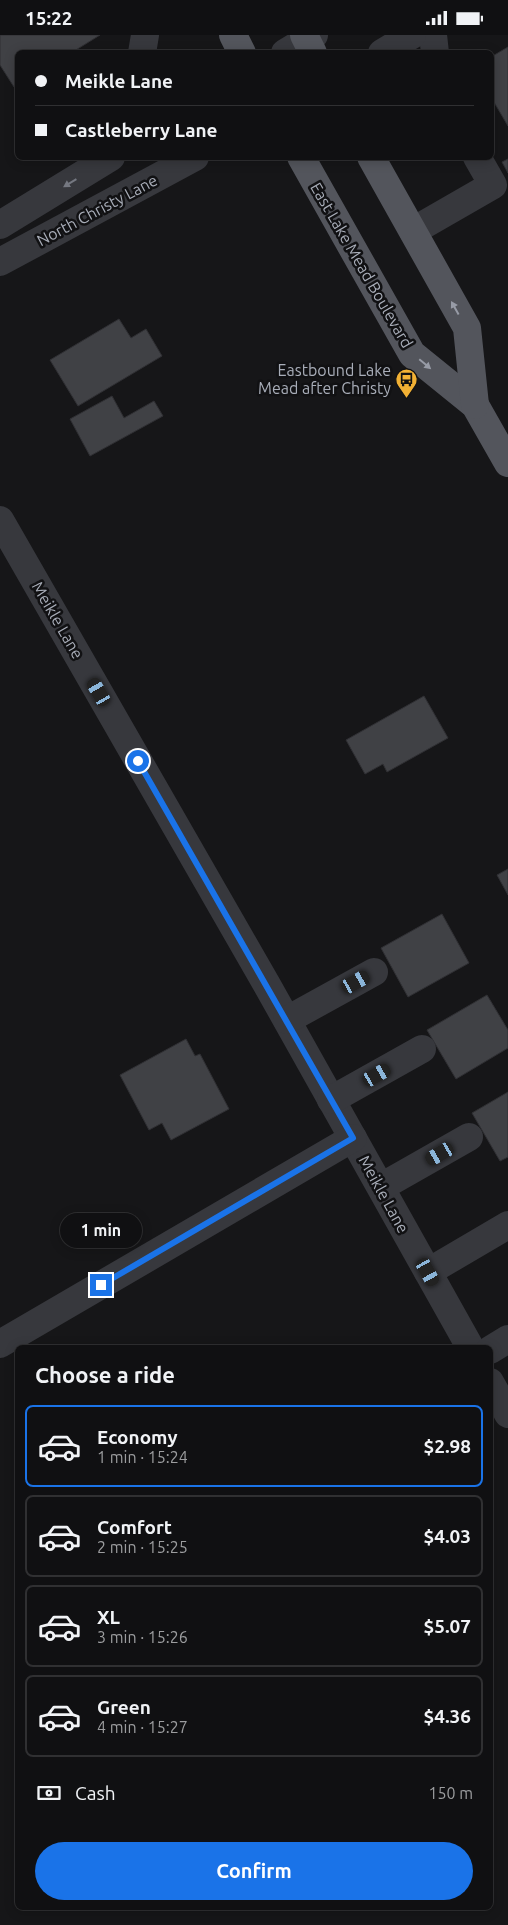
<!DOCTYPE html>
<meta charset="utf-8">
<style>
body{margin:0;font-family:Ubuntu,sans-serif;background:#19191b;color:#f1f3f6;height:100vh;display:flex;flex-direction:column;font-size:19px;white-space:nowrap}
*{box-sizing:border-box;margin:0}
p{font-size:16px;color:#9c9d9f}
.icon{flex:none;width:28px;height:28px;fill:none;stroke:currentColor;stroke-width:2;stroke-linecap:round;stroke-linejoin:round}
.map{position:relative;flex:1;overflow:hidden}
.panel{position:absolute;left:15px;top:1310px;width:478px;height:565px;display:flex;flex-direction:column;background:#101012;border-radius:8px;box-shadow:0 2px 12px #0003,0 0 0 1px #303032}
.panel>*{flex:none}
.hud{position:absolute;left:15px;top:15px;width:479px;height:110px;border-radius:8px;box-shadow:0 2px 12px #0003,0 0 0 1px #303032;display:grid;align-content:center;height:110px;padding:0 20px;background:#101012}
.end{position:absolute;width:22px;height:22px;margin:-11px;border:6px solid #1a73e8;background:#fff;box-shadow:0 0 0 2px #fff}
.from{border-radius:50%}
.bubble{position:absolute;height:35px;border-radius:18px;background:#101012;box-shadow:0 2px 12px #0003,0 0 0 1px #303032;font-size:16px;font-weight:700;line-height:35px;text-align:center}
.car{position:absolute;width:15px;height:30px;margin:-15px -8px;border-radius:6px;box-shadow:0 0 4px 1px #0007;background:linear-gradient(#222 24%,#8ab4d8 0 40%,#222 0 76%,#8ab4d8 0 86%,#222 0)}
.hud b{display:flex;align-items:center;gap:18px;height:48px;font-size:19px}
.hud b+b{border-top:1px solid #303032}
.hud i{width:12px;height:12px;background:#f1f3f6}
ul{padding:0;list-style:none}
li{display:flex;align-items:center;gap:15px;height:82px;margin:0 10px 8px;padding:0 10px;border:2px solid #303032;border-radius:8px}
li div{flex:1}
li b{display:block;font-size:19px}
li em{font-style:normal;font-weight:700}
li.on{border-color:#1a73e8}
li>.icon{width:45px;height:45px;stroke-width:1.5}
h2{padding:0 20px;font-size:22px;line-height:60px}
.pay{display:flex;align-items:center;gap:12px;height:55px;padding:0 20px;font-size:19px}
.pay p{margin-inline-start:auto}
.cta{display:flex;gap:10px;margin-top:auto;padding:10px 20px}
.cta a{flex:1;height:58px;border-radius:30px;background:#1a73e8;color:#fff;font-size:20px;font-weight:700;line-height:58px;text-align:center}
.status{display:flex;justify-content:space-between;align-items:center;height:35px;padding:0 25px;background:#101012;direction:ltr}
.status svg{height:14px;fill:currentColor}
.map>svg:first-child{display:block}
.building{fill:#404145;stroke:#303034}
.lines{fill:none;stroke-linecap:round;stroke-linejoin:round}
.minor{stroke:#37383d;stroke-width:28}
.major{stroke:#53555c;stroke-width:28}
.oneway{fill:#757881}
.oneway2{fill:#979ba6}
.route{stroke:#1a73e8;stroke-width:6}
.labels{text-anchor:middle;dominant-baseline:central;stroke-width:5;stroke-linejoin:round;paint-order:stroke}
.street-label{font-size:16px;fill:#a8adb8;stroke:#111113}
.poi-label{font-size:16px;fill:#a8adb8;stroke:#111113;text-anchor:end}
</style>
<div class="status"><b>15:22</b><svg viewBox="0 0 49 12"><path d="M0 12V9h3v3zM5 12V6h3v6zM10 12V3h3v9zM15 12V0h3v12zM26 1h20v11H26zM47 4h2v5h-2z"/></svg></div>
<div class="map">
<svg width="508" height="1890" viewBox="0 0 508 1890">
<rect width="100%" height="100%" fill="#161618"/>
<g class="building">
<path d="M0 0H100L71 18H18V50L14 52 0 30Z"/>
<path d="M508 12V91L491 62V22Z"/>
<path d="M508 124V138L502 127Z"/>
<path d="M119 284 131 303 146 294 162 321 78 371 50 325Z"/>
<path d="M112 361 124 383 154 366 163 381 90 421 70 384Z"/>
<path d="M424 661 448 703 387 737 383 729 365 739 346 705Z"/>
<path d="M508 834V860L497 840Z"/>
<path d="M442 879 469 928 408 962 381 913Z"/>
<path d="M487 960 508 995V1013L456 1044 427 995Z"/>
<path d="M186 1004 195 1021 200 1019 229 1074 171 1105 162 1088 149 1095 120 1040Z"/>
<path d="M508 1057V1122L500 1126 472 1078Z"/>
</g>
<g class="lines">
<g class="minor">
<path d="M433 0 435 18"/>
<path d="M142 18 145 0"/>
<path d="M285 18 314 0"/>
<path d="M382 18 412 0"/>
<path d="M0 190 111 122"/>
<path d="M413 196 493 150 477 122"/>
<path d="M0 227 195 122"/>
<path d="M0 485 267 950 470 1312"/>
<path d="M287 985 374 937"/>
<path d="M331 1065 422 1014"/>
<path d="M381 1152 469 1102"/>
<path d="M428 1237 508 1190"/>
<path d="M0 1309 353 1103"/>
<path d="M490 1315 508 1304"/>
<path d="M490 1347 508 1379"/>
</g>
<g class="major">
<path d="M233 0 242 18"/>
<path d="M304 0 313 18"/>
<path d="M301 122 412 319 475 370 508 428"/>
<path d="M371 122 467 293 475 370"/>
</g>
</g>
<defs><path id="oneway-solid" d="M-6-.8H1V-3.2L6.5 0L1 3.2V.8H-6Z" transform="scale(1.25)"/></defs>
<use class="oneway" href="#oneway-solid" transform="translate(70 148) rotate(149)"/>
<g class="oneway2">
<use href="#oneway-solid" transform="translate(455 273) rotate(-119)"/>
<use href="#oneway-solid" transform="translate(425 329) rotate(40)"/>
</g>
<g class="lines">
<path class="route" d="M101 1250 353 1103 138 726"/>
</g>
<defs>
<symbol id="bus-pin" viewBox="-11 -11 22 30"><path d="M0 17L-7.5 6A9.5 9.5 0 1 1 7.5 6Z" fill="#f2b134" stroke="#111113"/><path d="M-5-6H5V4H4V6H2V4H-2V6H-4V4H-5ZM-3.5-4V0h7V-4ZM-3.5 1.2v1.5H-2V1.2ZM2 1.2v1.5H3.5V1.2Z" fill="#111"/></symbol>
</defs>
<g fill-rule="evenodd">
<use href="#bus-pin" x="394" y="332" width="25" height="34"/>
</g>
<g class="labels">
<g class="street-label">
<text transform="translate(97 175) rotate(-28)">North Christy Lane</text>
<text transform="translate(362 230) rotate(60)">East Lake Mead Boulevard</text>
<text transform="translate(58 585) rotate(60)">Meikle Lane</text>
<text transform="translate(384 1159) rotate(61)">Meikle Lane</text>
</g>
<g class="poi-label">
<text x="391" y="335">Eastbound Lake<tspan x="391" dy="18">Mead after Christy</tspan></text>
</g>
</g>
</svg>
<i class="end from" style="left:138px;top:726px"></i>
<i class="end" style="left:101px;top:1250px"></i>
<div class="bubble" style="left:60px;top:1178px;width:82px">1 min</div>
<i class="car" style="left:99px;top:657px;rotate:330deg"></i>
<i class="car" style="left:356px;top:947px;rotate:61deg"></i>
<i class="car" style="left:377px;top:1040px;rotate:60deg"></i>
<i class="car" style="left:440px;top:1119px;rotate:240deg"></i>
<i class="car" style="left:428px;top:1237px;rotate:151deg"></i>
<div class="hud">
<b><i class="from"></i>Meikle Lane</b>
<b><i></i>Castleberry Lane</b>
</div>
<section class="panel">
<h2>Choose a ride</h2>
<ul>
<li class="on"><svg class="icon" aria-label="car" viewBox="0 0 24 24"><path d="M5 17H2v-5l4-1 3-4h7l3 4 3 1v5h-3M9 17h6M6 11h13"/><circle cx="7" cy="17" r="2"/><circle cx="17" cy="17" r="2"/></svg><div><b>Economy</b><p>1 min · 15:24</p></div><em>$2.98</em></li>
<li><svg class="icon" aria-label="car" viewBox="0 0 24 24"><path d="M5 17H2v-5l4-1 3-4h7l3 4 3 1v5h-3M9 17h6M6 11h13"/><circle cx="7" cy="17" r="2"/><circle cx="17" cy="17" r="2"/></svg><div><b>Comfort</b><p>2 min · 15:25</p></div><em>$4.03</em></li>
<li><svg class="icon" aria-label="car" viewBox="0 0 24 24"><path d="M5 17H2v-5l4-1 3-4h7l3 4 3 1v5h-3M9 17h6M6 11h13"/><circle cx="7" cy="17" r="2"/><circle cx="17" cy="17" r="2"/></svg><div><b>XL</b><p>3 min · 15:26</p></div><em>$5.07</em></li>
<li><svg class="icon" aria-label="car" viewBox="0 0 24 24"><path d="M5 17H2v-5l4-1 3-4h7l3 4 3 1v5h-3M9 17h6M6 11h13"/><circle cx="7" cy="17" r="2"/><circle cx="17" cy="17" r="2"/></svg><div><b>Green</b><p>4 min · 15:27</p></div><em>$4.36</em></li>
</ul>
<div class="pay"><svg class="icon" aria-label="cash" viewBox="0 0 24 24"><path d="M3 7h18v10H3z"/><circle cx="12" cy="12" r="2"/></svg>Cash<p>150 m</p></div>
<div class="cta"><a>Confirm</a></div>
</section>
</div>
